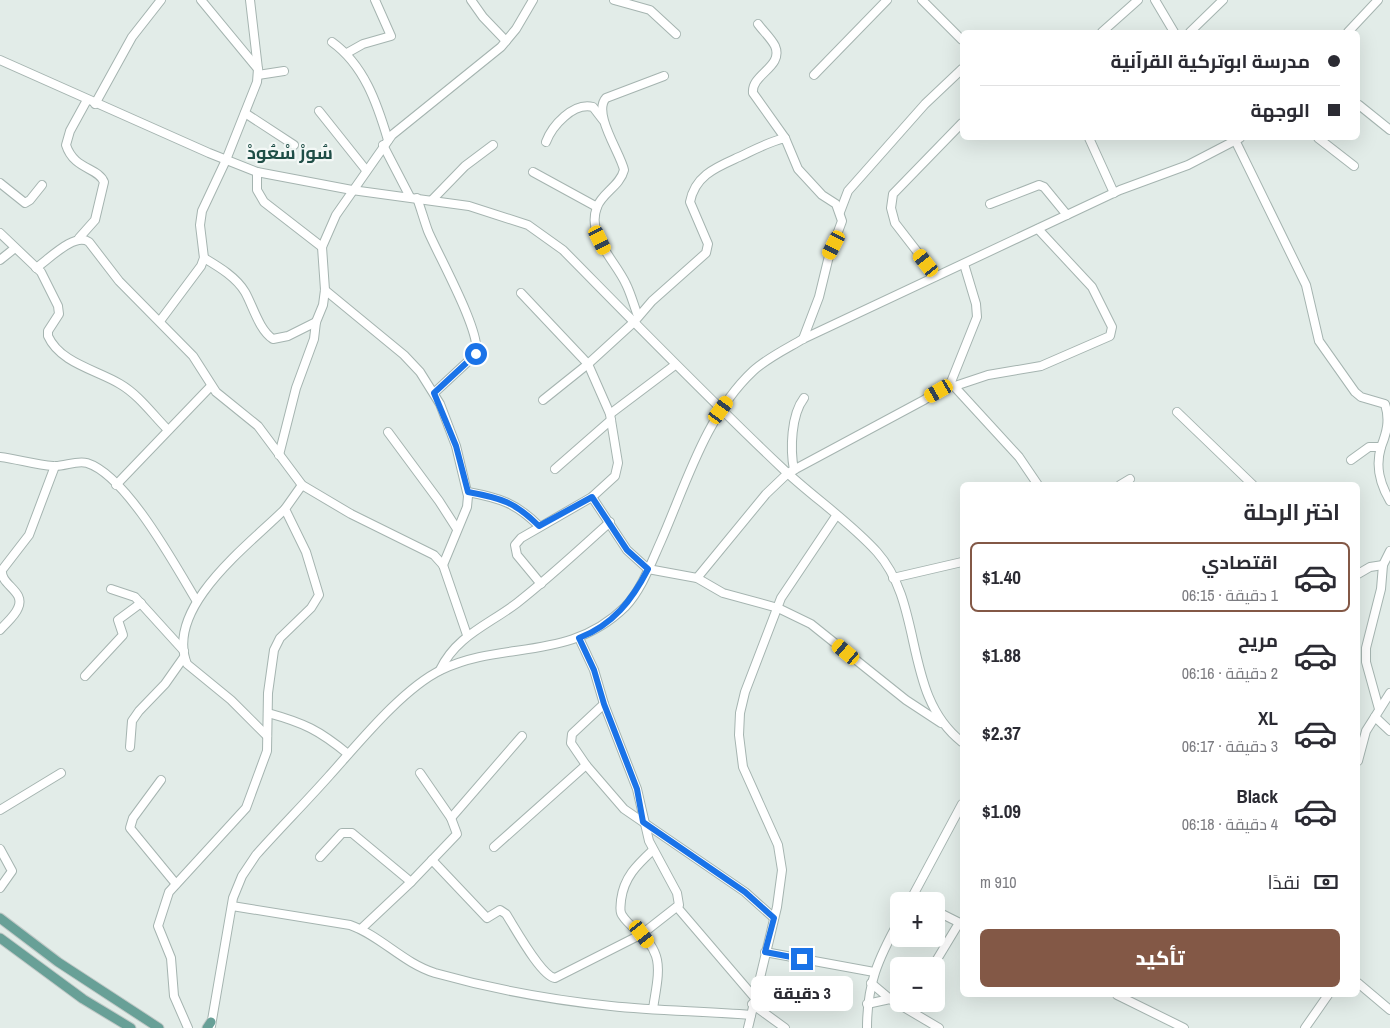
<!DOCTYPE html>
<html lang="ar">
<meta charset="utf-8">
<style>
body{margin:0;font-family:"Archivo Narrow",Cairo,sans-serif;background:#f2f2f3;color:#2b2b33;direction:rtl;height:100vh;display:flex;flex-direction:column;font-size:19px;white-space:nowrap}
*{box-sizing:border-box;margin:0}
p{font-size:16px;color:#7c7c81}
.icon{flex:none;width:28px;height:28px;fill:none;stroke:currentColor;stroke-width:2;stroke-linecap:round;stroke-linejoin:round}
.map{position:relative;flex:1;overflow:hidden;direction:ltr}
.sheet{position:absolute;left:960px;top:482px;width:400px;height:515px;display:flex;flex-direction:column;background:#fff;border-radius:8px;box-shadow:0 5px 20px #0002;direction:rtl}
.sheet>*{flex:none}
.top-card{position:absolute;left:960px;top:30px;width:400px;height:110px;border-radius:8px;box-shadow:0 5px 20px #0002;direction:rtl;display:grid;align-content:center;height:110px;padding:0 20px;background:#fff}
.tools{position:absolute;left:890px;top:892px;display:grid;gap:10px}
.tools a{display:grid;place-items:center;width:55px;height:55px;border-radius:8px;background:#fff;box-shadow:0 5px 20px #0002;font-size:25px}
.end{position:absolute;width:22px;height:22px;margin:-11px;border:6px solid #1a73e8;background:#fff;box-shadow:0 0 0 2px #fff}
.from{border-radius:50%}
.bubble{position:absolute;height:35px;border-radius:8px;background:#fff;box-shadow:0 5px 20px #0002;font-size:16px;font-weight:800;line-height:35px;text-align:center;direction:rtl}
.car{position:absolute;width:15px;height:30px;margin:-15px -8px;border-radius:6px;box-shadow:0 0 4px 1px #0007;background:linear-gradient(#f5c518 24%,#345 0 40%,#f5c518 0 76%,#345 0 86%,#f5c518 0)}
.top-card b{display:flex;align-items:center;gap:18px;height:48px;font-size:19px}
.top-card b+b{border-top:1px solid #e1e1e2}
.top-card i{width:12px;height:12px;background:#2b2b33}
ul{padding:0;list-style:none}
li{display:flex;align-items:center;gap:15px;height:70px;margin:0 10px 8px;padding:0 10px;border:2px solid transparent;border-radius:8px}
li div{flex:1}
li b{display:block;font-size:19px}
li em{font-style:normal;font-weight:800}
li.current{border-color:#835846}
li>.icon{width:45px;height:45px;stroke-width:1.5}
h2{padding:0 20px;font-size:22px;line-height:60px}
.pay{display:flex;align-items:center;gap:12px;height:55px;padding:0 20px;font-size:19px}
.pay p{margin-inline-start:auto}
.cta{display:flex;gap:10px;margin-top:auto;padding:10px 20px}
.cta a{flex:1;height:58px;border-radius:8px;background:#835846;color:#fff;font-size:20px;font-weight:800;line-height:58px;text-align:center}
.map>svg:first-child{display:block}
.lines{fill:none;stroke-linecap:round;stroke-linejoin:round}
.minor-casing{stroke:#a5b4b0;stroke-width:10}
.major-casing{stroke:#c1c9c7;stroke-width:11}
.minor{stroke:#fff;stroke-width:8}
.major{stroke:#68a097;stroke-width:9}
.route{stroke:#1a73e8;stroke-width:6}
.labels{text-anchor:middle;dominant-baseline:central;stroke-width:4.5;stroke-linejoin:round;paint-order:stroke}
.district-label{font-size:18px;font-weight:bold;fill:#1f4e47;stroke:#f3f8f6}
</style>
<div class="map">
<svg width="1390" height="1028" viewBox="0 0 1390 1028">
<rect width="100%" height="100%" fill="#e2ece8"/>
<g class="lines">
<defs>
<g id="minor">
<path d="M201 0 258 69"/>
<path d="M471 0 483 17 506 41"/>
<path d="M614 0 650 10 676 34"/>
<path d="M922 0 962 40"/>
<path d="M1155 0 1174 32"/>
<path d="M758 24C763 31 771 38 775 46 784 67 751 74 753 93L785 138"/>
<path d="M1102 32 1138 0"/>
<path d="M1190 32 1223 0"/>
<path d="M1348 32 1378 0"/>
<path d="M332 42C364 65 377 103 388 140"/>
<path d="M347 53 363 44 391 36 375 0"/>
<path d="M0 60 209 153 257 172 352 190 469 206 528 225 563 250C635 323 706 396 781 467 811 496 848 520 877 552 925 606 902 695 962 742"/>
<path d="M258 75 284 71"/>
<path d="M814 75 887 0"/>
<path d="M95 104 132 37 161 0"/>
<path d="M1359 105 1390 130"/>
<path d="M319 111 366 170"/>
<path d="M245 113 294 145"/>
<path d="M1089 138 1114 193"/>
<path d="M1318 138 1354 166"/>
<path d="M1235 140 1306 285 1319 341 1355 392 1361 397 1385 404C1390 420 1387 432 1381 447"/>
<path d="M546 142C552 126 573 102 593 107L603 120"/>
<path d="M383 145 410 197"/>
<path d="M257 172V190L264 202 322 247"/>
<path d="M533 172 597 207"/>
<path d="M0 183 25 203 30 200 42 185"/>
<path d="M417 198C421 209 424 220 428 231 438 255 482 333 476 354L434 393"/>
<path d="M432 200 465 166 493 145"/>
<path d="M990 204 1039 185 1044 187 1067 215"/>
<path d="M840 212 848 191 925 104 962 69"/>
<path d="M0 233 41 272 58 306 59 314 48 331V336C60 363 97 370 120 384 139 395 153 415 168 430"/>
<path d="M79 238 95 220 104 182C98 167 74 170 66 145L70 131 87 100"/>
<path d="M204 258C219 267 236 277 245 292 253 306 259 330 273 339L288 336 316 322"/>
<path d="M0 260 15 248"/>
<path d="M36 268C49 259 75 232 89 242L119 281 193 356 216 392 258 426 302 485 351 514 434 555 443 565 467 635"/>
<path d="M936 276 895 223 891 208 893 194 962 123"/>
<path d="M325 290 404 355 420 372 440 404 456 446 468 496 467 507 443 565"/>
<path d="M521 293 588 364 610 414 618 463 615 476 592 497 521 538 515 545 517 555 541 584"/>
<path d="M638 316C634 306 631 294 626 284 615 260 586 236 597 207 602 193 620 186 624 170 621 154 592 113 606 98L664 76"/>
<path d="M160 321 201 266 204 258 200 225 202 211 226 160 257 82 258 69 250 0"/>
<path d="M952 384 1019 457 1038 485"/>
<path d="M955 386 988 375 1041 366 1110 336 1112 327 1092 287 1038 229"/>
<path d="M543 400 588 364 634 322 652 301 706 253 708 244 690 202C695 175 717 167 739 157 754 150 768 142 785 138L798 169 822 195 836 204 842 221 829 256 819 297 803 339"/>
<path d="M1177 412 1253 485"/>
<path d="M610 414 675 365"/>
<path d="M388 432 439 501 457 529"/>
<path d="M279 455 296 388 314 339 316 322 323 305 325 290 322 247 336 215 392 135 501 47 516 29 533 0"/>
<path d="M0 457C17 459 36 465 53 466 64 467 76 460 87 463 126 475 175 565 196 600"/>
<path d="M1351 460 1369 447H1381C1375 467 1380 484 1390 501"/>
<path d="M555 469 611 420"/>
<path d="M794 470C790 449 791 415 804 398"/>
<path d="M116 485 211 386"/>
<path d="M1120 485 1130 479"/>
<path d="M468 492C500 498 516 503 539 526"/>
<path d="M592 497 627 550 648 569 697 578 723 593 778 608 811 624 906 700 941 723"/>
<path d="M1358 574 1370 567 1383 565"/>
<path d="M697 578 766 494 788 473 924 400 951 382 977 317 976 304 964 264"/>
<path d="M893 578 962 562"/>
<path d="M111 589 135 597 184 651"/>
<path d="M0 630C6 623 15 616 18 608 26 591 0 585 2 570L29 535 55 466"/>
<path d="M440 670C456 636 488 625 517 603 549 578 579 550 610 522"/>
<path d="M85 676 123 635 118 620 141 603"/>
<path d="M604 704 572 734 571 743 586 765 624 809 745 892 774 918"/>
<path d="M1379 709 1366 662V648L1381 589 1383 565 1390 551"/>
<path d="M268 713C304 723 319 730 348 754"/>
<path d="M1375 717 1390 731"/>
<path d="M267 736 231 700 187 664C164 607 250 544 285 509"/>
<path d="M130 747 132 721 139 711 165 684 184 657"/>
<path d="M1358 761 1366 731 1390 693"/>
<path d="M161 780 133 818 130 828 176 884"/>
<path d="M0 810 61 773"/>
<path d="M451 818 522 736"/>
<path d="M494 847 586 765"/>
<path d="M0 849 12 871 0 888"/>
<path d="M320 857 342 833H352L411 882"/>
<path d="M432 860 487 918 500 910 506 914C515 928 541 976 555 978L642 934 679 905 677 893 649 841 637 789 604 704 594 670 579 638"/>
<path d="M910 901 962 804"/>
<path d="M232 906 350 925C381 936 403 963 435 973 492 989 552 1000 611 1006 657 1011 704 1011 751 1015"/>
<path d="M677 907 754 997"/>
<path d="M936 911 962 924"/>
<path d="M361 929 411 882 457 834 451 818 420 773"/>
<path d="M765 952 874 972"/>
<path d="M933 966 959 923"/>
<path d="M871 983 890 999"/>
<path d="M1358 983 1390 1010"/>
<path d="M1117 995 1184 1028"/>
<path d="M752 1004 785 1028"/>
<path d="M867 1004 890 999 939 1028"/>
<path d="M653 1009C655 993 661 971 656 956 649 935 631 930 622 915 619 911 621 904 621 900 624 877 637 865 653 850"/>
<path d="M211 1026 233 898 242 876 256 855C280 828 305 803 329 776 358 744 402 689 441 670 504 640 569 662 625 607 642 589 651 563 661 541 686 484 706 415 753 371 767 358 786 349 803 339L1120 190 1188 165 1240 138"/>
<path d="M188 1028 174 996 171 958 158 926 169 892 246 808 267 751 268 693 274 650 280 638 311 608 319 595 306 552 285 509 302 485"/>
<path d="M748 1028 777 907 782 870 778 845 743 767 739 735 740 713 745 692 781 598 836 516"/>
<path d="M867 1028C867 984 878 959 899 921"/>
<path d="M1305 1028 1328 995"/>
</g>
<g id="major">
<path d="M0 918 58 962 159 1028"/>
<path d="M0 938 83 999 131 1028"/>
<path d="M207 1028 211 1022"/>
</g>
</defs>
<use href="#minor" class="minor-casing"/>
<use href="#major" class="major-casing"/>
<use href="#minor" class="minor"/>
<use href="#major" class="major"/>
</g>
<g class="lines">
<path class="route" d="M476 354 434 393 456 446 468 492C501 498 515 502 539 526L592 497 627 550 648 569C632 600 613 625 579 638L594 670 604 704 637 789 643 822 745 892 774 918 765 952 802 959"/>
</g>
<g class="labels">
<g class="district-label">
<text x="290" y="152">سُورْ سْعُودْ</text>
</g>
</g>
</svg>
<div class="tools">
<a>+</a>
<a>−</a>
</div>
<i class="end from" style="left:476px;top:354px"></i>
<i class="end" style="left:802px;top:959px"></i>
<div class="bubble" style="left:751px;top:976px;width:102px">3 دقيقة</div>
<i class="car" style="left:600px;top:240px;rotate:154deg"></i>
<i class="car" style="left:834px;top:245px;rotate:207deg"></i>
<i class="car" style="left:926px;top:263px;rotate:322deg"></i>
<i class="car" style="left:939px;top:391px;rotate:240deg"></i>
<i class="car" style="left:721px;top:410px;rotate:36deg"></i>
<i class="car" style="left:846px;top:652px;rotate:310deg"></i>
<i class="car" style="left:642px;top:934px;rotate:143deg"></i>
<div class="top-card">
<b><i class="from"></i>مدرسة ابوتركية القرآنية</b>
<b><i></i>الوجهة</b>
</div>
<section class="sheet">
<h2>اختر الرحلة</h2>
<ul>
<li class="current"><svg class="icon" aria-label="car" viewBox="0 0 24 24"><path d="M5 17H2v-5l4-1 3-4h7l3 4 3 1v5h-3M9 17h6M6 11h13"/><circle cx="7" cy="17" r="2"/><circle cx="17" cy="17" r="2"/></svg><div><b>اقتصادي</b><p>1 دقيقة · 06:15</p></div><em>$1.40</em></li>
<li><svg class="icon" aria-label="car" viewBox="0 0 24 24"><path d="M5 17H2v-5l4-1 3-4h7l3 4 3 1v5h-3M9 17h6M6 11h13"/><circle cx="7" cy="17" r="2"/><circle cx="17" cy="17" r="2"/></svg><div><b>مريح</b><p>2 دقيقة · 06:16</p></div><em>$1.88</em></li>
<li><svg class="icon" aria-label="car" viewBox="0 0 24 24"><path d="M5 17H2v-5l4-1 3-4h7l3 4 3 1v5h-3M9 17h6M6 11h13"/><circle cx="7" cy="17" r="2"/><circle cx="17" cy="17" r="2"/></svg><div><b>XL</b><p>3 دقيقة · 06:17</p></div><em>$2.37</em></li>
<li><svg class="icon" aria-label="car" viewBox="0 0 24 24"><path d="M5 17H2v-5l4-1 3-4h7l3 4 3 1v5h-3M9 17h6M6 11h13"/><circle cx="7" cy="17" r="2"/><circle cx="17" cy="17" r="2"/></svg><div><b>Black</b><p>4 دقيقة · 06:18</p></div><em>$1.09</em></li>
</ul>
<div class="pay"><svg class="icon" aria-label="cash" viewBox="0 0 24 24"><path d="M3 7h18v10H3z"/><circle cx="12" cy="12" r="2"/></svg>نقدًا<p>910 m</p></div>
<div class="cta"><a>تأكيد</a></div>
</section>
</div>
